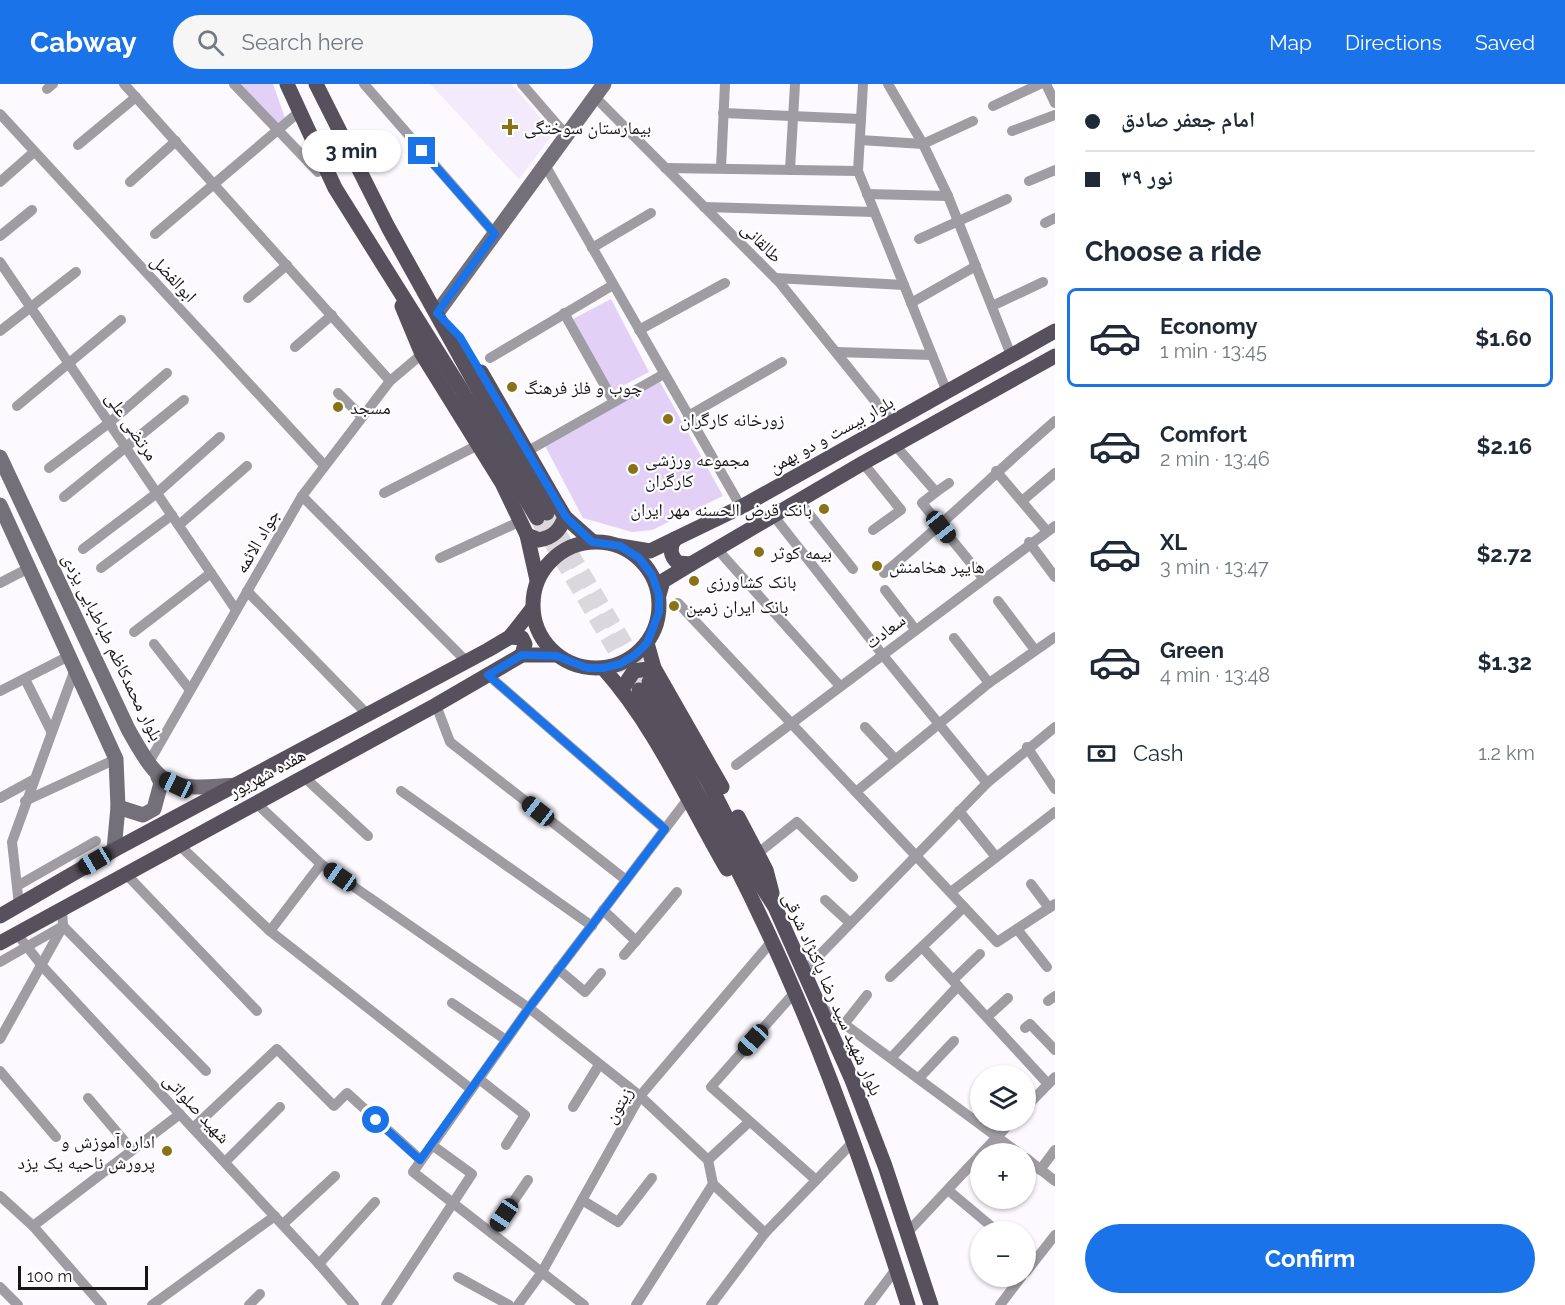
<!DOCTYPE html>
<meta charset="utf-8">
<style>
body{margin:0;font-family:Raleway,"Noto Naskh Arabic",sans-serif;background:#f6f6f7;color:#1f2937;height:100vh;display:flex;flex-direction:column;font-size:22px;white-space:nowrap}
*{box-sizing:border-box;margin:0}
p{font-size:20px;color:#747a83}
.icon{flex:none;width:33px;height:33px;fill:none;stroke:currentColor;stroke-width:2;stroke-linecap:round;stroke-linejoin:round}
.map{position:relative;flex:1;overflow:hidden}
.side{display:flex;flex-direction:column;background:#fff;width:510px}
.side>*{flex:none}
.guide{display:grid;align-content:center;height:132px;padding:0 30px;background:#fff}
.buttons{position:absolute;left:970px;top:981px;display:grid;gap:12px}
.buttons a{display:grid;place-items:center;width:66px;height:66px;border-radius:50%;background:#fff;box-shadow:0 2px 4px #0004;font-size:30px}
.scale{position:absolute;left:18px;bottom:15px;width:130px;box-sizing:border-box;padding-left:6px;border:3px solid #18151a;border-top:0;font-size:16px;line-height:21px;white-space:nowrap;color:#18151a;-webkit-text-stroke:4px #fff;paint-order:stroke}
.end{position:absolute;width:27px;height:27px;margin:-14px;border:8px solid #1a73e8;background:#fff;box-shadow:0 0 0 3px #fff}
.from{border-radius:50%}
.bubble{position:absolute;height:42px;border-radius:21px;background:#fff;box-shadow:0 2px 4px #0004;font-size:20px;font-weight:700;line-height:42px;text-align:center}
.car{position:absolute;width:18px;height:36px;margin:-18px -9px;border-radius:8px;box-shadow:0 0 4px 2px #0007;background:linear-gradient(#222 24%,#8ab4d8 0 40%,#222 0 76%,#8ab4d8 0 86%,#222 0)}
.guide b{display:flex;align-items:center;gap:21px;height:57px;font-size:22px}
.guide b+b{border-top:2px solid #e0e1e3}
.guide i{width:15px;height:15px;background:#1f2937}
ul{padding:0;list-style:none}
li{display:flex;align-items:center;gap:18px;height:99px;margin:0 12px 9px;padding:0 18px;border:3px solid transparent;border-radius:9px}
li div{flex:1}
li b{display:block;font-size:22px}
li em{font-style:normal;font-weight:700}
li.active{border-color:#1a73e8}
li>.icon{width:54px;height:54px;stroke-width:1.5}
h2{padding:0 30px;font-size:27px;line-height:72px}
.pay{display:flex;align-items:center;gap:15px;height:66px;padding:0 30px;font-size:22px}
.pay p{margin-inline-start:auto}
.action{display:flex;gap:12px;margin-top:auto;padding:12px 30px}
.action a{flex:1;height:69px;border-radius:36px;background:#1a73e8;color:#fff;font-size:24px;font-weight:700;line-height:69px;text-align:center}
header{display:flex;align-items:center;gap:36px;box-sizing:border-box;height:84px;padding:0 30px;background:#1a73e8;color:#fff}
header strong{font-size:28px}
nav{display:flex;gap:33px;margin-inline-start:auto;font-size:21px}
.search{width:420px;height:54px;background:#f6f6f7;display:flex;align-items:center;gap:15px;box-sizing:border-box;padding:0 21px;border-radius:33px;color:#747a83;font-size:22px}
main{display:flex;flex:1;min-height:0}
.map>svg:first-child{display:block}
.built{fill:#f3ebfc}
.green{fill:#e2d0f7}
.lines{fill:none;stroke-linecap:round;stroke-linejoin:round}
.primary-tunnel{stroke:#dad7dd;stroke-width:15;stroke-dasharray:15 8;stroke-linecap:butt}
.street{stroke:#9f9da3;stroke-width:10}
.secondary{stroke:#747079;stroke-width:15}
.primary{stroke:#56515c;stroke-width:15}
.route{stroke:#1a73e8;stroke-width:8}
.poi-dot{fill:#887417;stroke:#fff;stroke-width:2}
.labels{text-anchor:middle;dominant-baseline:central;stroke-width:4.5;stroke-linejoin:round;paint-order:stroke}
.poi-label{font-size:18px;fill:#18151a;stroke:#fff;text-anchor:start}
.street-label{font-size:18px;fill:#18151a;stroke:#fff}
</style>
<header>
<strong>Cabway</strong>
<div class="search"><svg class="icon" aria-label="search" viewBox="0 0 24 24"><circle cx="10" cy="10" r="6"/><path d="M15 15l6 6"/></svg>Search here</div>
<nav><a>Map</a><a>Directions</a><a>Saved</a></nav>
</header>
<main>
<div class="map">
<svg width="1055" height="1221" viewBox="0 0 1055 1221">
<rect width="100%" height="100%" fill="#fcf9ff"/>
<path class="built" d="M430 0H511L554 49 519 95Z"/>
<g class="green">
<path d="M241 0H273L285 34 278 40Z"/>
<path d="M611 215 649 288 611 308 573 235Z"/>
<path d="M660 298 723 412 652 446 632 448 583 434 543 358Z"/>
</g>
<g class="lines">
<g class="primary-tunnel">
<path d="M547 429 647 596"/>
<path d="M537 434 636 602"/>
</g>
<g class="street">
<path d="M124 0 390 297"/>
<path d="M234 0 318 88"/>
<path d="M364 0 495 150"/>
<path d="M522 0 567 52"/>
<path d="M863 0 858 87 947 308"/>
<path d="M888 0 923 60 948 112 1011 271"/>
<path d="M1046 0 1055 19"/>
<path d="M47 5 53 0"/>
<path d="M595 13 780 199 892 338"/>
<path d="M993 22 1040 0"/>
<path d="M723 29 861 35"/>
<path d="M0 30 324 381"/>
<path d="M1012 47 1055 31"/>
<path d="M860 56 923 60 973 37"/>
<path d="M78 61 136 13"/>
<path d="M545 81 741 423"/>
<path d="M665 84 858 87"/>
<path d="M721 84 725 0"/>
<path d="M790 86 795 0"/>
<path d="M1029 97 1055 86"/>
<path d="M0 98 34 68"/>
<path d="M130 98 176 57"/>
<path d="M867 110 948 112"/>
<path d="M704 123 874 128"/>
<path d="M1045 139 1055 134"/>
<path d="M155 150 299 28"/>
<path d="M0 152 32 126"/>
<path d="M919 155 1007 115"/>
<path d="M592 164 651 129"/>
<path d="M0 178 236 526"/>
<path d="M775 194 904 201"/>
<path d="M248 214 287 181"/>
<path d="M911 219 976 182"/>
<path d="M992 222 1043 198"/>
<path d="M564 229 614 318"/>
<path d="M639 246 725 199"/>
<path d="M0 247 76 188"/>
<path d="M295 263 332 231"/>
<path d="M836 268 932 271"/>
<path d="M490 274 613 201"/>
<path d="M338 309 362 333"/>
<path d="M17 322 121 236"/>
<path d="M688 332 782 278"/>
<path d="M895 361 936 408 922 419 983 494"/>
<path d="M526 368 664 290"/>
<path d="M863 379 901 426 873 446"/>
<path d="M49 384 109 339 167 289"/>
<path d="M996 387 1046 446"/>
<path d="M936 408 949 399"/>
<path d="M384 409 478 361"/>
<path d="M302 412 467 578"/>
<path d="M64 413 184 316"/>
<path d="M798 416 853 485"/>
<path d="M1022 417 1055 389"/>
<path d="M773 431 882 570 987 699"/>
<path d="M179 441 247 382"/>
<path d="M1029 458 1055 493"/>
<path d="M83 465 157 409 220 353"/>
<path d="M717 465 840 602"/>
<path d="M440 474 521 437"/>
<path d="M101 484 172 431"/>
<path d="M884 489C943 441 997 387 1055 337"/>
<path d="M0 499 29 484"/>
<path d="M885 506 915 545"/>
<path d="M247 507 369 632"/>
<path d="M998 517 1035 566"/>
<path d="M678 519 997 858 1055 820"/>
<path d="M134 548 211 489"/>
<path d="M954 554 989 599"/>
<path d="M154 560 190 606"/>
<path d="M488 591 665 745"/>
<path d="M25 595 51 647"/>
<path d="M0 607 69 572"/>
<path d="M436 621 450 658 626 796"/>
<path d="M865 643 895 675"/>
<path d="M1027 663 1055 705"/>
<path d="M148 680 302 412 390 297 422 270"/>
<path d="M736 681 1055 442"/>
<path d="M303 692 368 752"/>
<path d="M401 707 592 842"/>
<path d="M857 707 989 599 1055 553"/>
<path d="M0 714 33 696"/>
<path d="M25 717 116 675"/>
<path d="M255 718 321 780 529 924 640 1012 708 1076 713 1100 765 1149"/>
<path d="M959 727 996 773"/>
<path d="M178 760 270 847 471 1005"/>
<path d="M757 770 797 738 853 793"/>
<path d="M125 789 257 927"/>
<path d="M1031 800 1049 824"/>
<path d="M17 802 96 757"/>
<path d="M951 808 1055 728"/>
<path d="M825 816 850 839"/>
<path d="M19 821 12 758 75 585"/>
<path d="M603 826 636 857 624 871"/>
<path d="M1017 845 1047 883"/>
<path d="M270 847 321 780"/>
<path d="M17 850 43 883 319 1180 354 1221"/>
<path d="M636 857 677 808"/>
<path d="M923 864 1048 1000"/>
<path d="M0 878 63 842 62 824"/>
<path d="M558 885 585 908 601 889"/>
<path d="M804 887 987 699 1055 643"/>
<path d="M890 893 964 823"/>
<path d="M953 896 980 870"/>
<path d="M795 908 711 1003 816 1096"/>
<path d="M1048 917 1055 912"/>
<path d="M452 919 506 956"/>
<path d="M820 922 1020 1070"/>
<path d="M987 933 1008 914"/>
<path d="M845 939 867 911"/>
<path d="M1025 944 1030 940 1055 966"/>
<path d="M0 955 63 842 206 987"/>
<path d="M892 973 958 902"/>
<path d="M0 987 56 1053"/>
<path d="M920 993 954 957"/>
<path d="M479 995 525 1031 506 1061"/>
<path d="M88 1014 132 1066"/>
<path d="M573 1023 599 981"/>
<path d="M1026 1023 1055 993"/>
<path d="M193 1044 277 965 334 1022 347 1009 421 1076"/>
<path d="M981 1070 1013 1036"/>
<path d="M1026 1074 1055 1097"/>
<path d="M708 1076 749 1038"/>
<path d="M225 1078 280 1023"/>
<path d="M1040 1086 1055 1066"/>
<path d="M948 1106 998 1148"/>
<path d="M0 1112 33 1142 102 1221"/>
<path d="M582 1116 618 1138 652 1094"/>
<path d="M283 1140 335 1092"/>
<path d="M33 1142 180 1030"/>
<path d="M492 1149 528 1096"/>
<path d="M907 1149 981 1070"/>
<path d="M319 1180 375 1118"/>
<path d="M1026 1188 1055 1151"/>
<path d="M458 1193 509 1221"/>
<path d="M0 1203 18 1221"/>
<path d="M152 1221 275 1132"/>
<path d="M249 1221 260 1210"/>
<path d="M386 1221 472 1090 432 1061"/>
<path d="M518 1221 542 1188 640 1012 772 857"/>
<path d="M584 1221 413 1088 529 924 687 716"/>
<path d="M636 1221 713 1100"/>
<path d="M711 1221 765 1149 854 1057"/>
<path d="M869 1221 896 1185"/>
<path d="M1000 1221 1022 1192"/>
</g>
<g class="secondary">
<path d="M437 229 604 0"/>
<path d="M0 373 128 645C162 706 167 706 237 701"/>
<path d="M0 421 116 675 118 723 114 766"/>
<path d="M118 723 143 731 154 725 161 699 158 693"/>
</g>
<g class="primary">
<path d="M287 0 335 104 461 305 537 434"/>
<path d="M316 0 388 143 547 429"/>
<path d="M402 222 422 270 502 399 527 451 537 496"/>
<path d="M481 288 556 418 565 433 592 457"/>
<path d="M527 451 539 456C554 453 560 446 565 433"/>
<path d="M675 455C669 463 670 472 678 479L691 480"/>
<circle cx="596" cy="521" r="63"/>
<path d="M620 462 650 467 741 423 1055 247"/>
<path d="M659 511 663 497 691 480 863 379 1055 272"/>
<path d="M510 553 522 554 525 560 522 571"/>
<path d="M647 559 654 584 722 703"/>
<path d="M603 584C655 642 688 718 727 785"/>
<path d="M649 598 709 699 759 798 775 823 852 996 885 1082 931 1221"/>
<path d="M622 605 634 587 654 584"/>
<path d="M639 606C697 704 750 804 795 909 839 1011 874 1115 908 1221"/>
<path d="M738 733 766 786 772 809"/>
<path d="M0 832 114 766 488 566 510 553 532 525"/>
<path d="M0 859 436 621 522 571H557"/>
</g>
</g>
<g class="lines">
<path class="route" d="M376 1036 420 1076 529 924 665 745 488 591 522 571 557 572 587 584H603L620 580 635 571 647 559 659 528V511L652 491 639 474 620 462 592 458 566 433 460 253 437 229 495 150 422 67"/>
</g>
<g class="poi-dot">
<path d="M507 34h6v6h6v6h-6v6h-6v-6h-6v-6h6z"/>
<circle cx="512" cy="303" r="6"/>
<circle cx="338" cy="323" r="6"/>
<circle cx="668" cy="335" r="6"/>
<circle cx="633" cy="385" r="6"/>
<circle cx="824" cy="425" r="6"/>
<circle cx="759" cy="468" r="6"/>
<circle cx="877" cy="482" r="6"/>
<circle cx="694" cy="497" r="6"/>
<circle cx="674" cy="522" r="6"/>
<circle cx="167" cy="1067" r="6"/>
</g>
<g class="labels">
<g class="poi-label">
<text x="524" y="43">بیمارستان سوختگی</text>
<text x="524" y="303">چوب و فلز فرهنگ</text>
<text x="350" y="323">مسجد</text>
<text x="680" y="335">زورخانه کارگران</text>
<text x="645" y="375">مجموعه ورزشی<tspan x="645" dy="21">کارگران</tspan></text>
<text x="812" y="425" text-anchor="end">بانک قرض الحسنه مهر ایران</text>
<text x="771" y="468">بیمه کوثر</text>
<text x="889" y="482">هایپر هخامنش</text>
<text x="706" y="497">بانک کشاورزی</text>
<text x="686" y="522">بانک ایران زمین</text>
<text x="155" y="1057" text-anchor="end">اداره آموزش و<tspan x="155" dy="21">پرورش ناحیه یک یزد</tspan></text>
</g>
<g class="street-label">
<text transform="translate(762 158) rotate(45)">طالقانی</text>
<text transform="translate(174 194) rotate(47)">ابوالفضل</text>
<text transform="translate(132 342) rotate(56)">مرتضی علی</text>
<text transform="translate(831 350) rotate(-29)">بلوار بیست و دو بهمن</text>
<text transform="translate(257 457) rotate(-60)">جواد الائمه</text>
<text transform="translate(885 547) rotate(-37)">سعادت</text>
<text transform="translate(113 563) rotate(64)">بلوار محمدکاظم طباطبایی یزدی</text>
<text transform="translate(267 689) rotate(-28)">هفده شهریور</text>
<text transform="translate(833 910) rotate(66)">بلوار شهید سید رضا پاکنژاد شرقی</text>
<text transform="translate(618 1021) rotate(-59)">زیتون</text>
<text transform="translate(197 1024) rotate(47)">شهید صلواتی</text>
</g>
</g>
</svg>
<div class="buttons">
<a><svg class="icon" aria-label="layers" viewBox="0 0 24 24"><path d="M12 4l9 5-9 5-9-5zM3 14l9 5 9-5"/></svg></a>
<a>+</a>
<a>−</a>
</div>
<div class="scale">100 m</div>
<i class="end from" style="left:376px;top:1036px"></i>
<i class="end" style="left:422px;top:67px"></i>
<div class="bubble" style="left:302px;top:46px;width:99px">3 min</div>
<i class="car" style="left:941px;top:443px;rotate:141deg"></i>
<i class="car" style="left:176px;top:701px;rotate:295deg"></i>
<i class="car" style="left:538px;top:727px;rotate:308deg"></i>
<i class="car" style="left:95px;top:777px;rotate:240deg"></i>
<i class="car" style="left:340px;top:793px;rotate:305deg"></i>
<i class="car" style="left:753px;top:956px;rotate:222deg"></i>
<i class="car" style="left:504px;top:1131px;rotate:214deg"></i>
</div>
<section class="side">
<div class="guide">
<b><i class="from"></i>امام جعفر صادق</b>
<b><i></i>نور ۳۹</b>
</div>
<h2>Choose a ride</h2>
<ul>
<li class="active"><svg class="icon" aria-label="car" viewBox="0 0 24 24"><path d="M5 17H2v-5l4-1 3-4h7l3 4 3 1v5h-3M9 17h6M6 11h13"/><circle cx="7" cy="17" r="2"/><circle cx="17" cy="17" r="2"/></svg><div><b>Economy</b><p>1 min · 13:45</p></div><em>$1.60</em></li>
<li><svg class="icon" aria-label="car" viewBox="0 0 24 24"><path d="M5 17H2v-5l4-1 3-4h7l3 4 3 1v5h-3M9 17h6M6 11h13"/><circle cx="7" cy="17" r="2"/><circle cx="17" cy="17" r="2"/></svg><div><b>Comfort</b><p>2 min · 13:46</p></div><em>$2.16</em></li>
<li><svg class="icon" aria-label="car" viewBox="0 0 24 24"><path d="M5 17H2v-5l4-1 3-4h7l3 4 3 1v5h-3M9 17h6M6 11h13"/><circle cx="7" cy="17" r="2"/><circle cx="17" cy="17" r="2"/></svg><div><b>XL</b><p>3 min · 13:47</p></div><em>$2.72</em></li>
<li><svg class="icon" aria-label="car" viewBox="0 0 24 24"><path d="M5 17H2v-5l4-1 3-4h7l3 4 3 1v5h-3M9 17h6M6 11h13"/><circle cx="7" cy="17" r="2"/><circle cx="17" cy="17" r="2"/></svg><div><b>Green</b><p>4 min · 13:48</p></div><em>$1.32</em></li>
</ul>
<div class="pay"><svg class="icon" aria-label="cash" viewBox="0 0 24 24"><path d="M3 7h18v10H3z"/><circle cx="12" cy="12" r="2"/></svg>Cash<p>1.2 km</p></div>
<div class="action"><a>Confirm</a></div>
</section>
</main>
